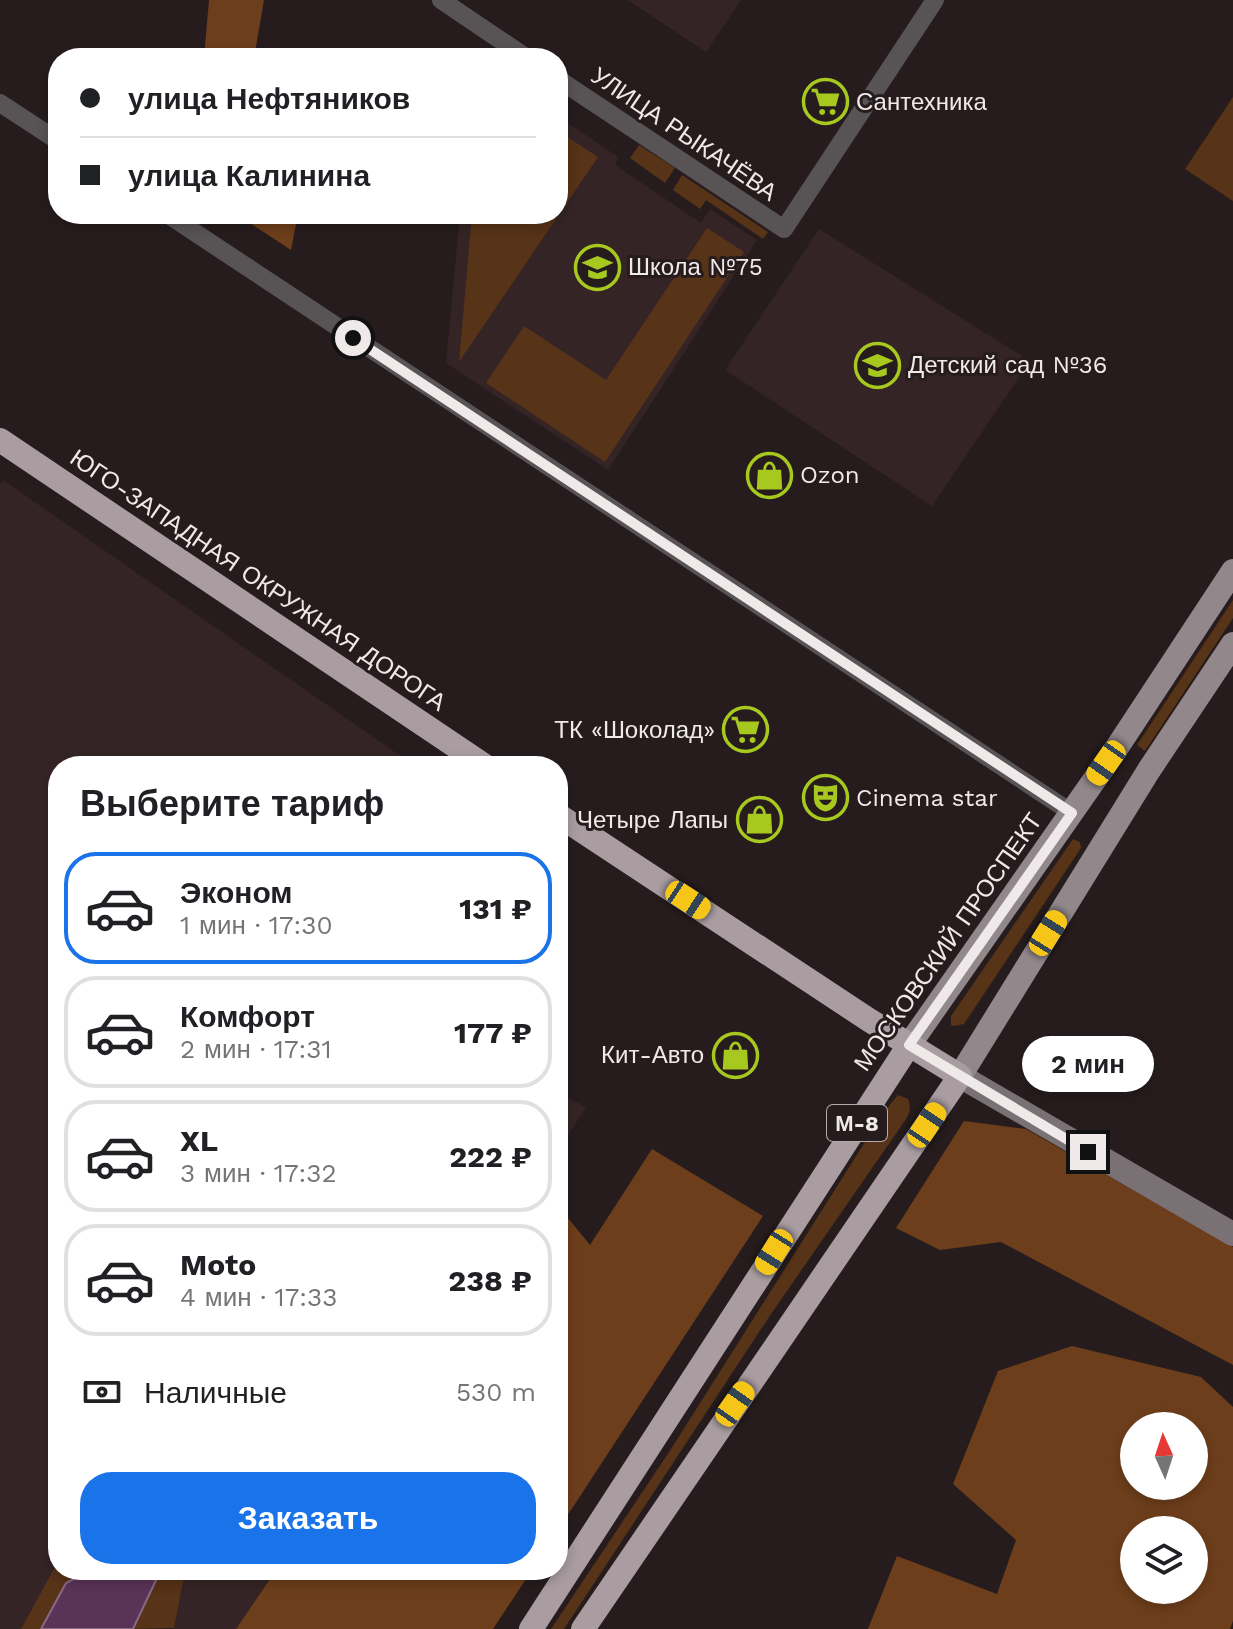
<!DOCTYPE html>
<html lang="ru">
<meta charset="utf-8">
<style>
body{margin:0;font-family:"Work Sans",sans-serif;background:#f6f6f6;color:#202124;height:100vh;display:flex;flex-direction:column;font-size:30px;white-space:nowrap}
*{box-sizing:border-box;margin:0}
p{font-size:26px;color:#757577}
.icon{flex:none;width:44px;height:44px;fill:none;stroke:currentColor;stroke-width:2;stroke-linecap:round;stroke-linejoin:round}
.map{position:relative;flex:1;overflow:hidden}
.side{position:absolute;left:48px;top:756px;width:520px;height:824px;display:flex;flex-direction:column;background:#fff;border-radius:32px;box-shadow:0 4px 12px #0003}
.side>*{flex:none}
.hud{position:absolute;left:48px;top:48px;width:520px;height:176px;border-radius:32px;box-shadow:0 4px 12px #0003;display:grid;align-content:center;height:176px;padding:0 32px;background:#fff}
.needle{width:52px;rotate:357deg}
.tools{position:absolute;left:1120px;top:1412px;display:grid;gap:16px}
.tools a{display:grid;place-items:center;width:88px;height:88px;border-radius:50%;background:#fff;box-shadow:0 4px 12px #0003;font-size:40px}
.end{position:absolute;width:36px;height:36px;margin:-18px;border:10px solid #f0e9e9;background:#111;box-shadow:0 0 0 4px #111}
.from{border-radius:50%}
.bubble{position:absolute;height:56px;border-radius:28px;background:#fff;box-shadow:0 4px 12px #0003;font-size:26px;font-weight:700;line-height:56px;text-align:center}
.car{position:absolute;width:24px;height:48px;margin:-24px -12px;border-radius:10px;box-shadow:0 0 6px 2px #0007;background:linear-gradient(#f5c518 24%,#345 0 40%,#f5c518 0 76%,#345 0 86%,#f5c518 0)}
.hud b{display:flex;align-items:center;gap:28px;height:76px;font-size:30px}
.hud b+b{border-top:2px solid #e0e0e0}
.hud i{width:20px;height:20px;background:#202124}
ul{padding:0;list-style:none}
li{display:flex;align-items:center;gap:24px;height:112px;margin:0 16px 12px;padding:0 16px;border:4px solid #e0e0e0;border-radius:32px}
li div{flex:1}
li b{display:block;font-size:30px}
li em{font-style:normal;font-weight:700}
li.selected{border-color:#1a73e8}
li>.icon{width:72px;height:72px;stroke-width:1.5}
h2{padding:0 32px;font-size:36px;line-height:96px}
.pay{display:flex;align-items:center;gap:20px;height:88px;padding:0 32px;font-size:30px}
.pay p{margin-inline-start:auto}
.button{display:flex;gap:16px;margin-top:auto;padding:16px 32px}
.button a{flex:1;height:92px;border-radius:32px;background:#1a73e8;color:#fff;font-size:32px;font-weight:700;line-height:92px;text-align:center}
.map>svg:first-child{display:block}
.built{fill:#352426}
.green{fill:#573317}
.forest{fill:#6d3e1b;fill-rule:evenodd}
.water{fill:#5b3359;stroke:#886a84;stroke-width:2}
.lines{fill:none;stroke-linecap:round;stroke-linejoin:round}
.street{stroke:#585355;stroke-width:18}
.secondary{stroke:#797174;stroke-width:24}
.primary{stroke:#92888c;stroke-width:24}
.highway{stroke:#a99da2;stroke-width:24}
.route{stroke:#f0e9e9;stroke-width:10}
.labels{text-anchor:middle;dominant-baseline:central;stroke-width:6;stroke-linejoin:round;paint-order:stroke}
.shield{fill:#261c1d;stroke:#b3acac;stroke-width:2}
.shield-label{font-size:22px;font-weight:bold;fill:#f0e9e9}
.poi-label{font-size:24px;fill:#f0e9e9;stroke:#261c1d;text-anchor:start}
.street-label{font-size:24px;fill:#f0e9e9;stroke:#261c1d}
</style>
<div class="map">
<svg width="1233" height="1629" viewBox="0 0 1233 1629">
<rect width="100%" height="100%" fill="#261c1d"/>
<g class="built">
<path d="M628 0H741L706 52Z"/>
<path d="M558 116 618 157 615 165 701 223 710 209 757 240 608 470 446 363 460 214H558Z"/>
<path d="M819 229 1030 361 932 506 725 370Z"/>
<path d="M3 480 415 766H58V1561L21 1629H0V484Z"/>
<path d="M558 1093 586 1107 558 1152Z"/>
<path d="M190 1570H276L236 1629H173L183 1582Z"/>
</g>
<g class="green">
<path d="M1233 97V201L1185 169Z"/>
<path d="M558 131 598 157 459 362 472 214H558Z"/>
<path d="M639 145 675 168 665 183 630 158Z"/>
<path d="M682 175 768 232 763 239 706 200 700 209 673 190Z"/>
<path d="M707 228 744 252 605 462 486 383 524 326 606 380Z"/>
<path d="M1233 600V618L1145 751 1137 745Z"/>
<path d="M1073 839 1080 842 1081 848 964 1024 953 1026 951 1025V1016Z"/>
<path d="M898 1095 908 1099C912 1109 909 1114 904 1122L769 1317 564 1629H551L671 1449 884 1112Z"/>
<path d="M58 1561V1570H91L66 1583 41 1629H21Z"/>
<path d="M169 1570H190L183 1582 174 1628 133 1629 157 1578Z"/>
</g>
<g class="forest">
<path d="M209 0H264L254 58H204Z"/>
<path d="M236 214H298L291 250Z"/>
<path d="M964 1121 1026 1129 1233 1247V1365L1001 1242 940 1250 896 1228Z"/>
<path d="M652 1149 763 1216 558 1530V1206L590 1245Z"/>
<path d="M1072 1346 1201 1377 1233 1407V1621L1230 1629H868L897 1556 997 1594 1016 1540 953 1484 998 1371ZM1194 1426V1486H1134V1426ZM1194 1530V1590H1134V1530Z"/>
<path d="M276 1570H532L493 1629H236Z"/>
</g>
<path class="water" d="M91 1570H169L157 1578 133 1629H41L66 1583Z"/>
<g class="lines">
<g class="street">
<path d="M441 0 527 58"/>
<path d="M558 79 784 229 935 0"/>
<path d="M0 103 58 141"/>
<path d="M167 214 1072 813"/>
</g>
<path class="secondary" d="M960 1076 1233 1234"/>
<g class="primary">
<path d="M909 1045 1116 749 1233 571"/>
<path d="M960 1076 1149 770 1233 644"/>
</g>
<g class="highway">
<path d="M0 440 485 766"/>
<path d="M558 815 869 1020 960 1076 583 1629"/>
<path d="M531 1629 909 1045"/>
</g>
</g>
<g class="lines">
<path class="route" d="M353 338 1072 813 909 1045 1088 1152"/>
</g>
<defs>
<symbol id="supermarket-ring" viewBox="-11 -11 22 22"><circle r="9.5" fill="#261c1d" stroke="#a7c81f" stroke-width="1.5"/><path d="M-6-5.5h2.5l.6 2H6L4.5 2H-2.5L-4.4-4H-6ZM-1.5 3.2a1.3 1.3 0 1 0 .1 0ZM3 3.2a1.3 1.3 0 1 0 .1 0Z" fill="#a7c81f"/></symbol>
<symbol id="school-ring" viewBox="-11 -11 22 22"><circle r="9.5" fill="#261c1d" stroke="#a7c81f" stroke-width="1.5"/><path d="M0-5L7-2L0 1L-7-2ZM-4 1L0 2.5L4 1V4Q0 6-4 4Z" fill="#a7c81f"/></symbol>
<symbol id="shop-ring" viewBox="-11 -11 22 22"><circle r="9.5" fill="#261c1d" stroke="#a7c81f" stroke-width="1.5"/><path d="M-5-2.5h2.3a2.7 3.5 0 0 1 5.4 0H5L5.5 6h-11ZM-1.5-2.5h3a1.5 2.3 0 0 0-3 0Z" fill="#a7c81f"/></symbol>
<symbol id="theatre-ring" viewBox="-11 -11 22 22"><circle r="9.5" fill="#261c1d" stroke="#a7c81f" stroke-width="1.5"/><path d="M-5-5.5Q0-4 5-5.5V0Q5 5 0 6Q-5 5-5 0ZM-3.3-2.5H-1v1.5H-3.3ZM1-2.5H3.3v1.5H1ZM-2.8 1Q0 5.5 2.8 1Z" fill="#a7c81f"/></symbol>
</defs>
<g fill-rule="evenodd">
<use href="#supermarket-ring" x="800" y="76" width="51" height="51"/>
<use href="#school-ring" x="572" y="242" width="51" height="51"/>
<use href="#school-ring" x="852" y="340" width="51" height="51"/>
<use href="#shop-ring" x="744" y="450" width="51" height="51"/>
<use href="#supermarket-ring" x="720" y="704" width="51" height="51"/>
<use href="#theatre-ring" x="800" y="772" width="51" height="51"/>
<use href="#shop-ring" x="734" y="794" width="51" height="51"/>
<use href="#shop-ring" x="710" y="1030" width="51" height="51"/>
</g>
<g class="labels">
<rect class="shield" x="827" y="1105" width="60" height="36" rx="6"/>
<g class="shield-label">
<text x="857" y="1123">М-8</text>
</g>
<g class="poi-label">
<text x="856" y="102">Сантехника</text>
<text x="628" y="267">Школа №75</text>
<text x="908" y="365">Детский сад №36</text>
<text x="800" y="475">Ozon</text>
<text x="715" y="730" text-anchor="end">ТК «Шоколад»</text>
<text x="856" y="798">Cinema star</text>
<text x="728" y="820" text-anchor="end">Четыре Лапы</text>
<text x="704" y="1055" text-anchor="end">Кит-Авто</text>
</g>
<g class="street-label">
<text transform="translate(684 134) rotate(34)">УЛИЦА РЫКАЧЁВА</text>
<text transform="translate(258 580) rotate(34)">ЮГО-ЗАПАДНАЯ ОКРУЖНАЯ ДОРОГА</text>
<text transform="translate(948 942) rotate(-55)">МОСКОВСКИЙ ПРОСПЕКТ</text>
</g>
</g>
</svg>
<div class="tools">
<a><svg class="needle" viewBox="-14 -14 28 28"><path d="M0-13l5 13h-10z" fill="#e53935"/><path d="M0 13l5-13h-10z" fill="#757577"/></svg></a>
<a><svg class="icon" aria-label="layers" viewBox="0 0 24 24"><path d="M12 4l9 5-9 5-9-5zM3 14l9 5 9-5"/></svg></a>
</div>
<i class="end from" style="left:353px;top:338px"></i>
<i class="end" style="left:1088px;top:1152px"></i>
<div class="bubble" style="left:1022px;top:1036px;width:132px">2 мин</div>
<i class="car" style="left:1106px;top:763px;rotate:215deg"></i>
<i class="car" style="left:688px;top:900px;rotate:123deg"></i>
<i class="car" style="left:1048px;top:933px;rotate:32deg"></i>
<i class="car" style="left:927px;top:1125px;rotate:34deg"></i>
<i class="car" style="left:774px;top:1252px;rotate:212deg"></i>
<i class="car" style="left:735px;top:1404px;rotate:35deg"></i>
<div class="hud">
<b><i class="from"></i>улица Нефтяников</b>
<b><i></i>улица Калинина</b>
</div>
<section class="side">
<h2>Выберите тариф</h2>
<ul>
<li class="selected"><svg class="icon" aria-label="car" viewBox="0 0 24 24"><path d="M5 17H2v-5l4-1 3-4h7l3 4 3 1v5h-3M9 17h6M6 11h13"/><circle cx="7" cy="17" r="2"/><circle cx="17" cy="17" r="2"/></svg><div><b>Эконом</b><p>1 мин · 17:30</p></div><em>131 ₽</em></li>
<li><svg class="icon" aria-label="car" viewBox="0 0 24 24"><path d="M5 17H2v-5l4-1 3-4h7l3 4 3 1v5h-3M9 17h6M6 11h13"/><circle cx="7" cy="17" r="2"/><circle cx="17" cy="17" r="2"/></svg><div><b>Комфорт</b><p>2 мин · 17:31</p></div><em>177 ₽</em></li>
<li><svg class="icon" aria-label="car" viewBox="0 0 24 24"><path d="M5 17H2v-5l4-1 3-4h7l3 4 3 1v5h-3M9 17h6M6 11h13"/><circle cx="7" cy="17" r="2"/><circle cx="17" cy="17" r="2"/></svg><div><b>XL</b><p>3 мин · 17:32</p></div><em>222 ₽</em></li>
<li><svg class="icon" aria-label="car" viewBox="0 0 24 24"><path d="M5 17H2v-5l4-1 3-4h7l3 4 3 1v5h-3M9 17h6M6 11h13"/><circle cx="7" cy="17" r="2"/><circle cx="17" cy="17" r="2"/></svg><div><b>Moto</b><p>4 мин · 17:33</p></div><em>238 ₽</em></li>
</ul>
<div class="pay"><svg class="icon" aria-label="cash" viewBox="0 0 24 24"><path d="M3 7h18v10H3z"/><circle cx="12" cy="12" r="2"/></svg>Наличные<p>530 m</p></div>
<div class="button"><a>Заказать</a></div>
</section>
</div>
